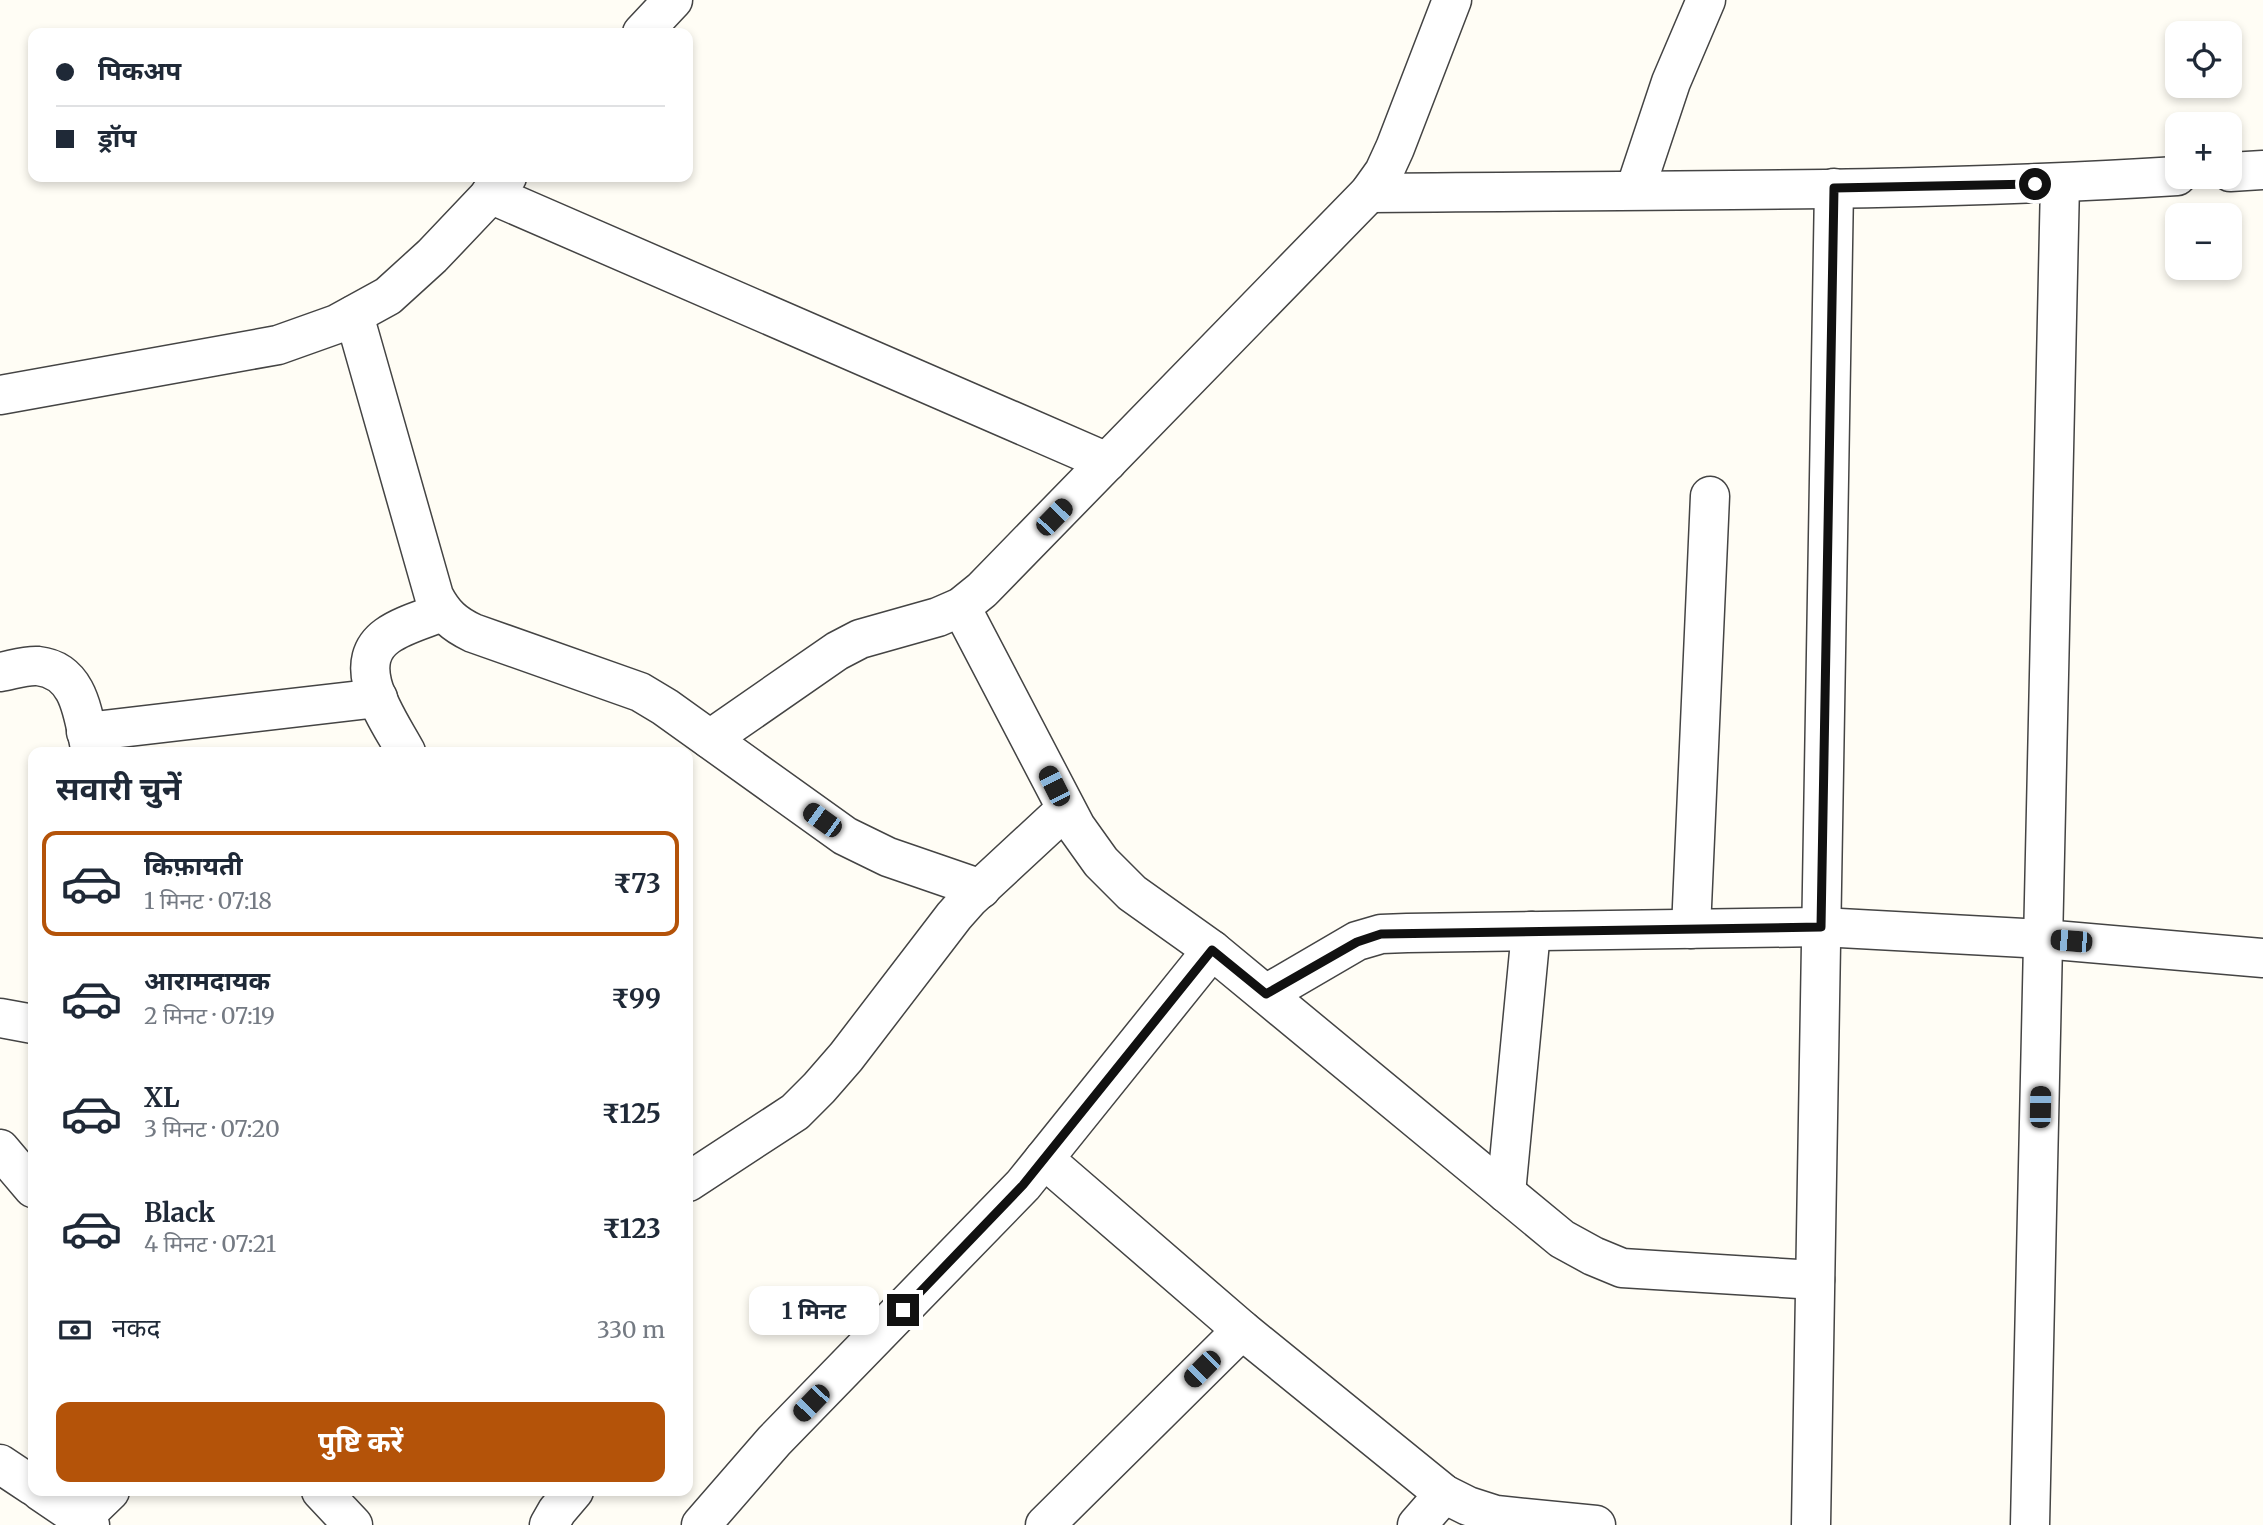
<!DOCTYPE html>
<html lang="hi">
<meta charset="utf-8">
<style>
body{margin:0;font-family:Merriweather,"Noto Sans Devanagari",serif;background:#f6f6f7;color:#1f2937;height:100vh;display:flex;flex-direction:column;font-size:26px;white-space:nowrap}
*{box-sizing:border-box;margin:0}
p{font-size:23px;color:#747a83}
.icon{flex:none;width:38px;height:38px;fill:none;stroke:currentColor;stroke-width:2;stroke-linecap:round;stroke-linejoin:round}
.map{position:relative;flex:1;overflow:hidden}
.details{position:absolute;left:28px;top:747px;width:665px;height:749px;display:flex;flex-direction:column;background:#fff;border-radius:14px;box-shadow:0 4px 10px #0003}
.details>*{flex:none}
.guide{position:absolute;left:28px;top:28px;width:665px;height:154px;border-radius:14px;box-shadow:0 4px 10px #0003;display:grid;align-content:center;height:154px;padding:0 28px;background:#fff}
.controls{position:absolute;left:2165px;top:21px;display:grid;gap:14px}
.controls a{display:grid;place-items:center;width:77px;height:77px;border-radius:14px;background:#fff;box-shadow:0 4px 10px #0003;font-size:35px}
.end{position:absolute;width:32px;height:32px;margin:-16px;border:9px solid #111;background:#fff;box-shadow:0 0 0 4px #fff}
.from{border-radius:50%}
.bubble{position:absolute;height:49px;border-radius:14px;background:#fff;box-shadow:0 4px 10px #0003;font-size:23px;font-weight:700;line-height:49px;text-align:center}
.car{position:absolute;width:21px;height:42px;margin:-21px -10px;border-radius:9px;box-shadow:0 0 5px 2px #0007;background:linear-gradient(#222 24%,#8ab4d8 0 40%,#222 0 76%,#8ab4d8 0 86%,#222 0)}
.guide b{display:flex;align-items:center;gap:24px;height:66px;font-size:26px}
.guide b+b{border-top:2px solid #e0e1e3}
.guide i{width:18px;height:18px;background:#1f2937}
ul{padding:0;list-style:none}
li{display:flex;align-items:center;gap:21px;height:105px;margin:0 14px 10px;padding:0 14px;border:4px solid transparent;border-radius:14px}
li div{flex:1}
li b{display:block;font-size:26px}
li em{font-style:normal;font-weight:700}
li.current{border-color:#b45309}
li>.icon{width:63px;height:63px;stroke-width:1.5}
h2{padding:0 28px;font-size:32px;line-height:84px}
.pay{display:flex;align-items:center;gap:18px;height:77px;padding:0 28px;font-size:26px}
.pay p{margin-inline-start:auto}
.cta{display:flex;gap:14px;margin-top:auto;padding:14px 28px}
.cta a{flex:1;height:80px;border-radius:14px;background:#b45309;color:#fff;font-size:28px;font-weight:700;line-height:80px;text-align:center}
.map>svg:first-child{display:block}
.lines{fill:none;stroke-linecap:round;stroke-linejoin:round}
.minor-casing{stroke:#444;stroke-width:41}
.minor{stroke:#fff;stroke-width:38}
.route{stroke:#111;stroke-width:9}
</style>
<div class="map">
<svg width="2263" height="1525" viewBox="0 0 2263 1525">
<rect width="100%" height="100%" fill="#fffdf5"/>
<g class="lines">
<defs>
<g id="minor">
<path d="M642 33 673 0"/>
<path d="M2230 172 2263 170"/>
<path d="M1635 190 1671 82 1706 0"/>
<path d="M1369 193C1638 190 1908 193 2177 176"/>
<path d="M490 194 1107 462"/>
<path d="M354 315 434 596C444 615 454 624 473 633L640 692 665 707 845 836 888 857 981 889"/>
<path d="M0 395 278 345 337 324 388 296 432 256 507 177"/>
<path d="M961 607 1076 827 1101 862 1132 893 1212 950 1562 1239 1593 1256 1622 1268 1815 1280"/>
<path d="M0 672C12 670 26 665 38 666 82 671 83 719 91 752"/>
<path d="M86 732 378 698"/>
<path d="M710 739 837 651 860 639 938 617 961 607 982 590 1369 193 1384 172 1395 148 1452 0"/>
<path d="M406 752C389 720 347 665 387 636 402 625 425 619 442 612"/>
<path d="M1691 929 1710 496"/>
<path d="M1266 994 1357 941 1381 934 1407 933 1821 927 2043 939 2263 958"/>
<path d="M0 1018 33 1024"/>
<path d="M0 1149 33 1188"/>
<path d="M1044 1159 1242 1330 1444 1494 1468 1506 1496 1515 1596 1525"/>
<path d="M688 1182 795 1112 819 1088 846 1057 954 916 970 898 1066 809"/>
<path d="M1506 1193 1531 931"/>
<path d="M0 1464 33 1486"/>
<path d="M40 1491 90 1525"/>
<path d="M321 1491 353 1525"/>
<path d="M75 1525 110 1491"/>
<path d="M549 1525 557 1511 574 1491"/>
<path d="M701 1525 774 1441 1023 1185 1212 950"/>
<path d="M1045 1525 1242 1330"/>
<path d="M1417 1525 1444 1494"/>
<path d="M1811 1525 1834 188"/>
<path d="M2030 1525 2060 183"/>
</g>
</defs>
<use href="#minor" class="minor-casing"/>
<use href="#minor" class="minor"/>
</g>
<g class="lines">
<path class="route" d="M903 1310 1023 1185 1212 950 1266 994 1357 942 1381 934 1821 927 1834 188 2035 184"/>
</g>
</svg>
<div class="controls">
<a><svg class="icon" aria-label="locate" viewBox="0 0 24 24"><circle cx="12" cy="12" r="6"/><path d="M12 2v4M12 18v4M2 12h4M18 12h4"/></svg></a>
<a>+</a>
<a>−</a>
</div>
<i class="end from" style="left:2035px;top:184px"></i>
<i class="end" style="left:903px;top:1310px"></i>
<div class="bubble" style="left:749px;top:1286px;width:130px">1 मिनट</div>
<i class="car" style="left:1054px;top:517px;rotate:44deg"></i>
<i class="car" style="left:1054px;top:786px;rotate:333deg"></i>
<i class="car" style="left:822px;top:820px;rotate:306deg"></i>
<i class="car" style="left:2071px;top:941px;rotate:275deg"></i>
<i class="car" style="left:2040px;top:1107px;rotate:1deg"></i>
<i class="car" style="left:1202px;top:1369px;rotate:225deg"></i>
<i class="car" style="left:811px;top:1403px;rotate:224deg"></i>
<div class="guide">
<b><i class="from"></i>पिकअप</b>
<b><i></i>ड्रॉप</b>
</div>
<section class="details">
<h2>सवारी चुनें</h2>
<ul>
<li class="current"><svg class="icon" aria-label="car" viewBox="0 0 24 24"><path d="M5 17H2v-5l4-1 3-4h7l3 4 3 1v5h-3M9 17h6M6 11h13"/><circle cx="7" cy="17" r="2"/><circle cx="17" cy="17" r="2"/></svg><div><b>किफ़ायती</b><p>1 मिनट · 07:18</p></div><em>₹73</em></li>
<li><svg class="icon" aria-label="car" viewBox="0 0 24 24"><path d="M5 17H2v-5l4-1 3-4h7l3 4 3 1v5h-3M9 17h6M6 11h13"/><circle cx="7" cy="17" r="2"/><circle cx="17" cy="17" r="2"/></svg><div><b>आरामदायक</b><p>2 मिनट · 07:19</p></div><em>₹99</em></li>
<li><svg class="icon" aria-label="car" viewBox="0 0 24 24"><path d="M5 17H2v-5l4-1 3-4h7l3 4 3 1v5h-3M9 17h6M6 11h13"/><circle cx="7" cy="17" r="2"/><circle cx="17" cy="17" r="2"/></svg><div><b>XL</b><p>3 मिनट · 07:20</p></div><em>₹125</em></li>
<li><svg class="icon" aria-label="car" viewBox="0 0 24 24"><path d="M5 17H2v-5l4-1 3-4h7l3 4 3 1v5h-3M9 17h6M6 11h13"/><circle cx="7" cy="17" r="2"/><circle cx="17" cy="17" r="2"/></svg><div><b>Black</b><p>4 मिनट · 07:21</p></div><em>₹123</em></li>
</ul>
<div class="pay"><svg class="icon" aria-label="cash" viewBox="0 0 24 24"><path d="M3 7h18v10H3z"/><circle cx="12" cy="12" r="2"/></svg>नकद<p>330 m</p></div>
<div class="cta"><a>पुष्टि करें</a></div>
</section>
</div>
